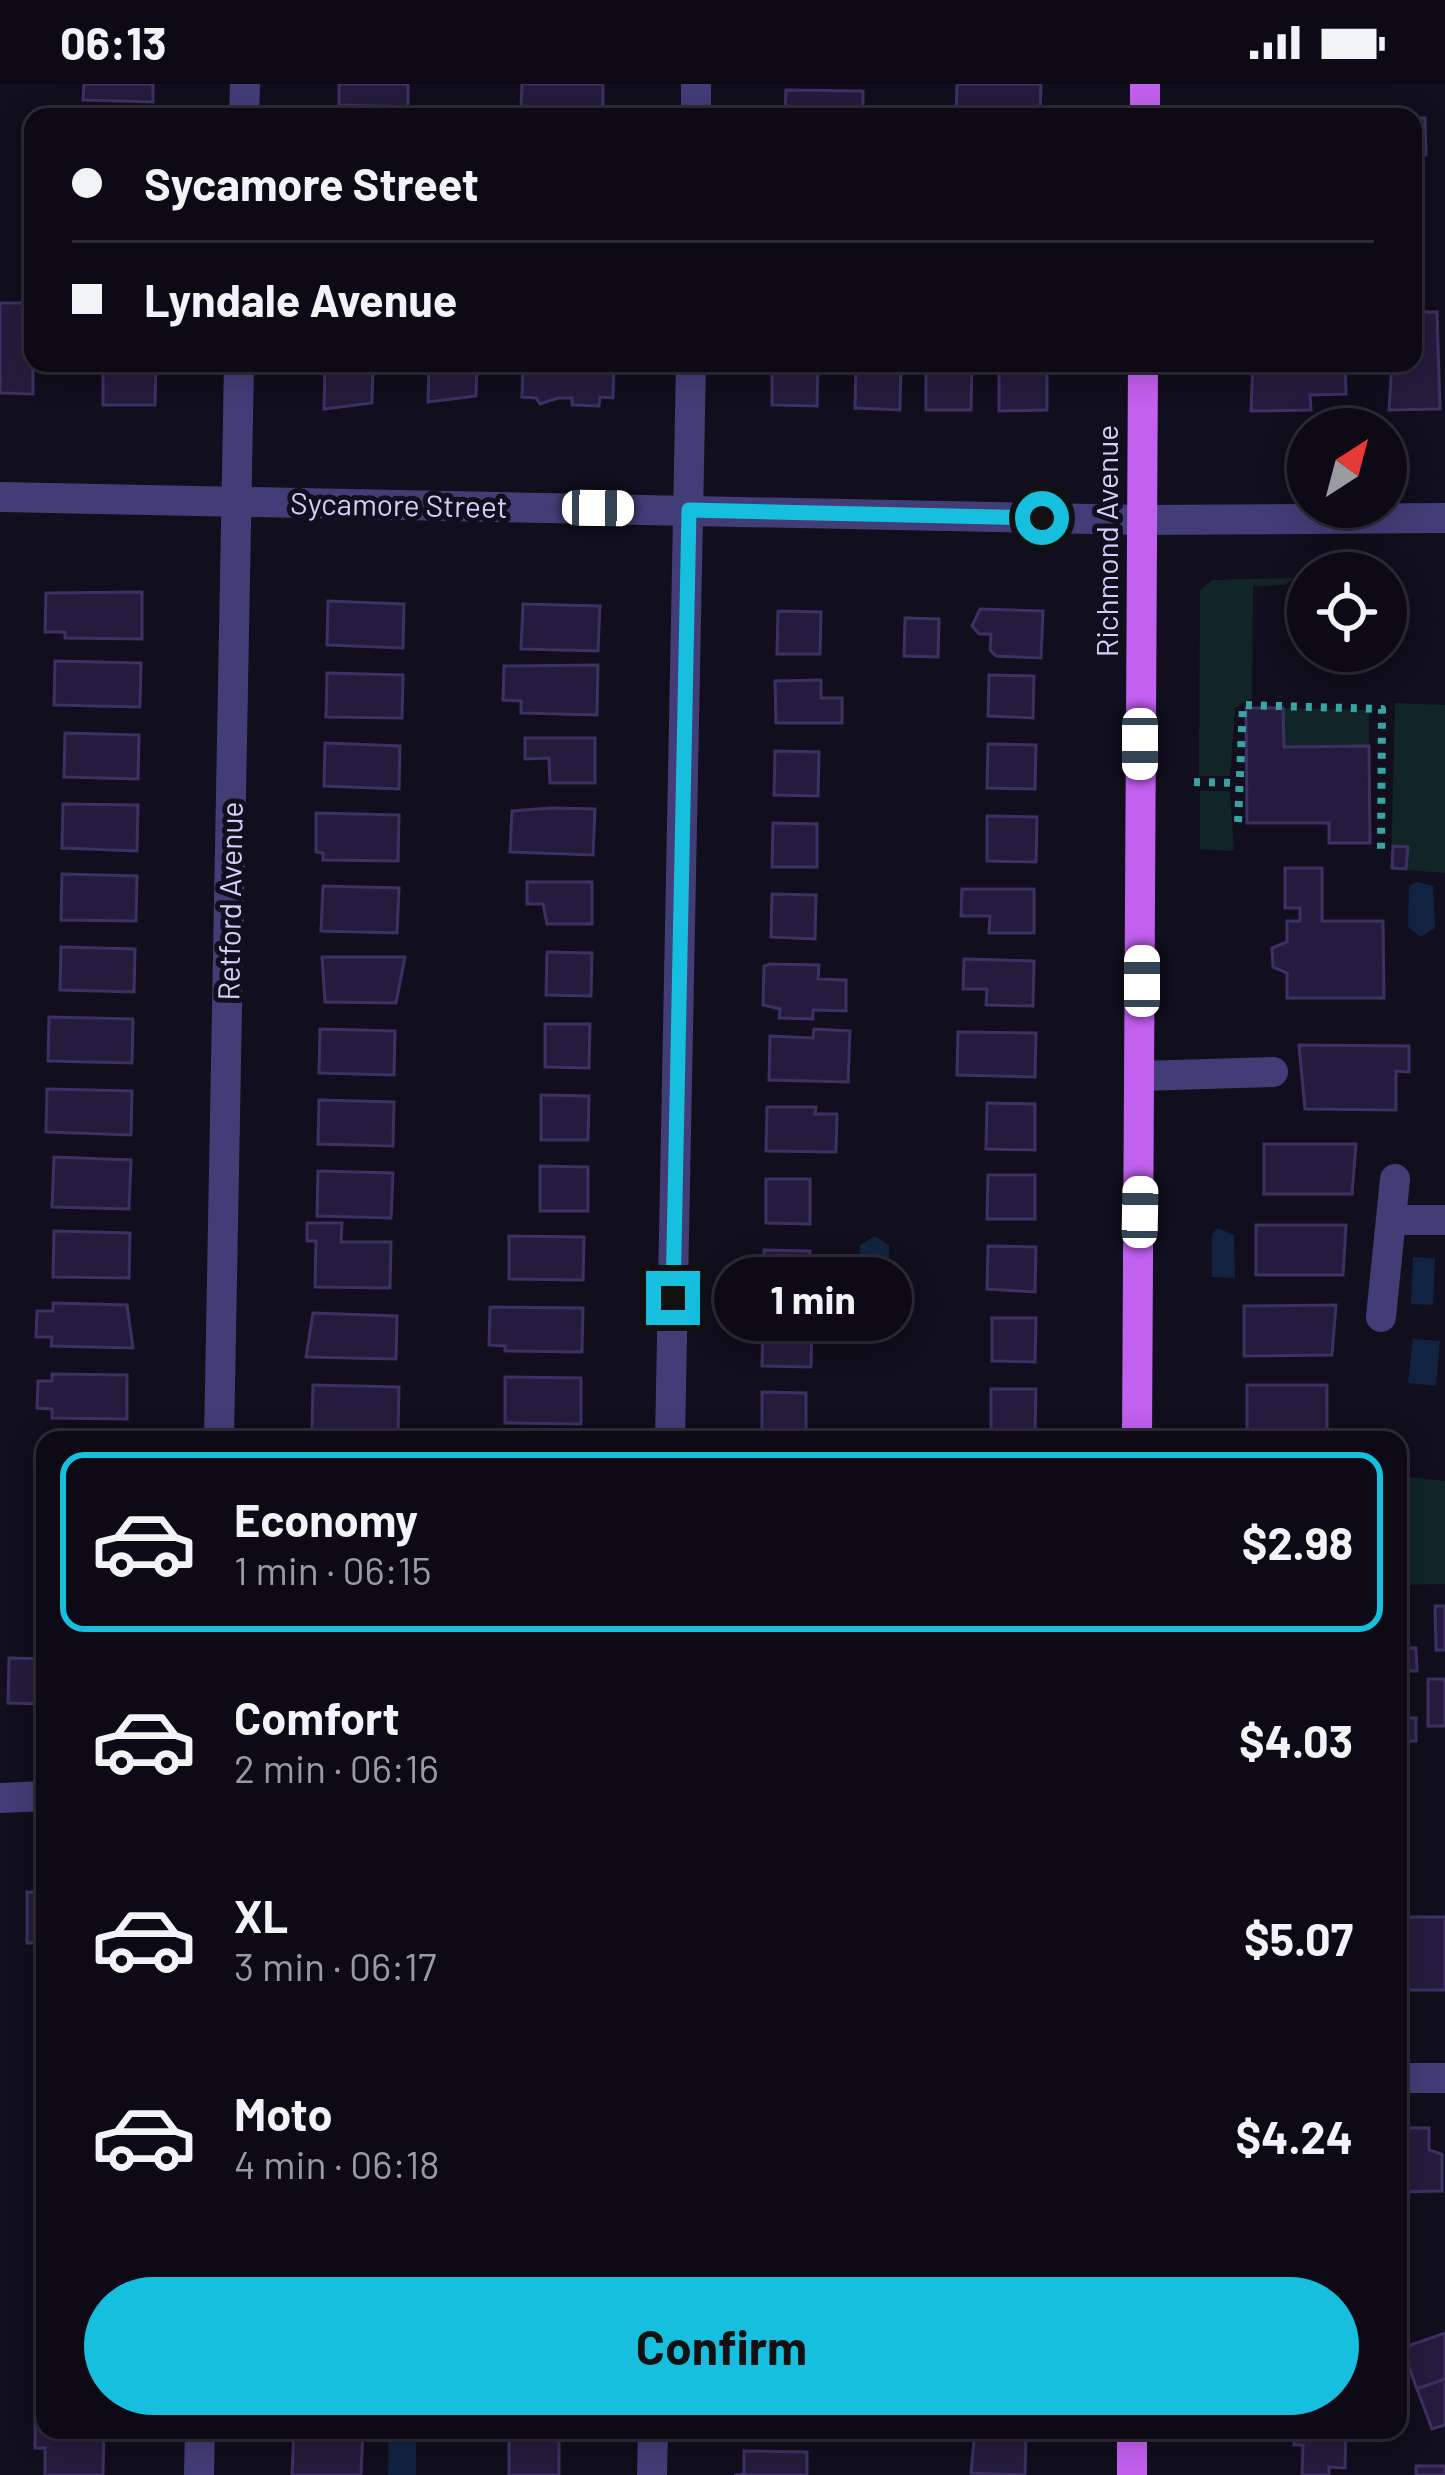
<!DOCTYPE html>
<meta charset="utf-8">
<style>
body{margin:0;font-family:Barlow,sans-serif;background:#1b1823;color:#f1f3f6;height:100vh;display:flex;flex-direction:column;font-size:45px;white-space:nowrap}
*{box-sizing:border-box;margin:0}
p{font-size:39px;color:#9a9aa1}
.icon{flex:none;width:66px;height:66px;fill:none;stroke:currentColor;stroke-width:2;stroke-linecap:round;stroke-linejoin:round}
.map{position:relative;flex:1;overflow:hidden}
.panel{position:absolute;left:36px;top:1347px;width:1371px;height:1008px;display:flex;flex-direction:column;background:#0d0a16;border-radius:24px;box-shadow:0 6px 30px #0003,0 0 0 3px #2d2b35}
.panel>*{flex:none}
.guide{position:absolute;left:24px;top:24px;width:1398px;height:264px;border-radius:24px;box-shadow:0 6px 30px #0003,0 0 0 3px #2d2b35;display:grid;align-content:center;height:264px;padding:0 48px;background:#0d0a16}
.needle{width:78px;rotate:36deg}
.controls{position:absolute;left:1287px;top:324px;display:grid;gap:24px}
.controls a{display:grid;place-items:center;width:120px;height:120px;border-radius:50%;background:#0d0a16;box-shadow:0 6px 30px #0003,0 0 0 3px #2d2b35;font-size:60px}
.end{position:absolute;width:54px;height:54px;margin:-27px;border:15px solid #16bfde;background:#111;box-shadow:0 0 0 6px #111}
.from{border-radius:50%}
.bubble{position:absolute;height:84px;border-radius:42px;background:#0d0a16;box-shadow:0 6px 30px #0003,0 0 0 3px #2d2b35;font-size:39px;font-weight:700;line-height:84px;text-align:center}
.car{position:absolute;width:36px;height:72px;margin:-36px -18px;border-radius:15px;box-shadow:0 0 9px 3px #0007;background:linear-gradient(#fff 24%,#345 0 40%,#fff 0 76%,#345 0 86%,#fff 0)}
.guide b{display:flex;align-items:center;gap:42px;height:114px;font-size:45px}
.guide b+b{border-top:3px solid #2d2b35}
.guide i{width:30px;height:30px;background:#f1f3f6}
ul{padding:21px 0 0;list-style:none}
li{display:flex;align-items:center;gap:36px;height:180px;margin:0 24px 18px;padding:0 24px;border:6px solid transparent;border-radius:24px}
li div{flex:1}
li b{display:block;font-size:45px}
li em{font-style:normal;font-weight:700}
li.active{border-color:#16bfde}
li>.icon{width:108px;height:108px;stroke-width:1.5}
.button{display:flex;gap:24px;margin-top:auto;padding:24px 48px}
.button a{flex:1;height:138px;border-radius:72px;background:#16bfde;color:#111;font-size:48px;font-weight:700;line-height:138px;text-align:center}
.status{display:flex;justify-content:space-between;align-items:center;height:84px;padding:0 60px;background:#0d0a16;direction:ltr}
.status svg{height:33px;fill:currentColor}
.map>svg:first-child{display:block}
.green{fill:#112526}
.water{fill:#122341}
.building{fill:#241c3c;stroke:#3e3065;stroke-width:3}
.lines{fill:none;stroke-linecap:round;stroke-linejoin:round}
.path{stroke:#38a4a3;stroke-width:8;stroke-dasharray:6 9;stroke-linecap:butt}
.minor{stroke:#433d77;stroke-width:30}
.major{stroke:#c260ef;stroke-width:30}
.route{stroke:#16bfde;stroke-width:15}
.labels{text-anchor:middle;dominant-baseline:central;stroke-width:10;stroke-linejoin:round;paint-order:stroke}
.street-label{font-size:30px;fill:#d6cefa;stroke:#110e1d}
</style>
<div class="status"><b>06:13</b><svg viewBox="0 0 49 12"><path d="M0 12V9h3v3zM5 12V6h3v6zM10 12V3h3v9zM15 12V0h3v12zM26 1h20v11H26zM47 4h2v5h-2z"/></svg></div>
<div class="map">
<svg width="1445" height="2391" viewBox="0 0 1445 2391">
<rect width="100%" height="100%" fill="#110e1d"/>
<g class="green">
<path d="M1293 494 1285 501 1253 502 1252 614 1235 624 1230 692H1199L1200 506 1212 496Z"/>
<path d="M1395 619 1445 621V789L1391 785Z"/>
<path d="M1283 624 1369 626V662L1284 663Z"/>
<path d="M1200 707H1230L1234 767 1200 765Z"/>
<path d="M1398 1392 1445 1397V1500L1398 1501Z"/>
</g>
<g class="water">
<path d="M1417 798 1433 802 1435 844 1421 853 1408 843 1409 802Z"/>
<path d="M1218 1144 1234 1151 1235 1194 1212 1193V1150Z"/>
<path d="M875 1152 889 1161V1195L876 1205 860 1195V1161Z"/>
<path d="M1413 1173 1435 1174 1433 1221 1411 1220Z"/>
<path d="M1413 1255 1440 1257 1436 1302 1408 1299Z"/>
<path d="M389 2346H416V2391H388Z"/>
</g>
<g class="building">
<path d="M84 0H153V18L83 16Z"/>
<path d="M339 0H408V23L339 21Z"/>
<path d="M522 0H603V26L521 24Z"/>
<path d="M957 0H1041L1040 33H956Z"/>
<path d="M786 6 863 7V33H785Z"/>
<path d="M1413 34H1425L1426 71H1413Z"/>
<path d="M0 219H33V310L0 309Z"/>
<path d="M1413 228H1437L1440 325 1389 326 1392 279H1413Z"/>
<path d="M156 279 155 321H103V280H75Z"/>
<path d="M325 279H373L372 319 324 325Z"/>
<path d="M429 279H477L476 312 428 318Z"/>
<path d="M523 279H614L613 314 600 313 599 322 572 321V314H558L540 320 536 314 522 313Z"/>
<path d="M772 279H818L817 322 772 321Z"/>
<path d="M856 279H901L900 326 855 324Z"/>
<path d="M926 279H972L971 326H926Z"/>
<path d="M999 279H1047V326L999 327Z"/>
<path d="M1253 279H1345L1346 310 1310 311 1311 326 1251 327Z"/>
<path d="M142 508V555L65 554V548H45L46 509Z"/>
<path d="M328 517 404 520 403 564 327 561Z"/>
<path d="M523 520 600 522 598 567 521 565Z"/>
<path d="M980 525 1043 527 1041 574 996 572 990 566 991 550H979L972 542Z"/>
<path d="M778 527 821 528 820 570H777Z"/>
<path d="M905 534 939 535 938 573 904 572Z"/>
<path d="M55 577 141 579 140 623 54 621Z"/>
<path d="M598 581 597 631 521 629V617L503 616 504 582Z"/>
<path d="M327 589 403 591 402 634 326 633Z"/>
<path d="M989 591 1034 592 1033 634 988 632Z"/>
<path d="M821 596V614H842V639H776L775 597Z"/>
<path d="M1246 624H1283L1284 663 1369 662 1370 759H1329V739H1247Z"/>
<path d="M65 649 139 651 138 695 64 693Z"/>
<path d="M525 654H595V699H550L549 674 525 675Z"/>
<path d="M325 659 400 662 399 705 324 702Z"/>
<path d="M988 660 1036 661 1035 705 987 704Z"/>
<path d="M775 667 819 668 818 712 774 711Z"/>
<path d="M63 720 138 721 137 767 62 764Z"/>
<path d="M551 724 595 725 593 771 510 768 512 727Z"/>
<path d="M316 729 399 731 398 777 323 776V769L316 768Z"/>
<path d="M987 732 1037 733 1036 778 987 777Z"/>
<path d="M773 739 817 740V783H772Z"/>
<path d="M1393 762 1408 763 1406 785 1392 784Z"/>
<path d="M1285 784H1322V837H1383L1384 914H1287V889L1273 883 1272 864 1287 858V837H1300V824H1285Z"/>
<path d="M62 790 137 792 136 837 61 836Z"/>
<path d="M527 798H592V840H547L543 820H527Z"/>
<path d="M323 802 399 804 397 849 321 847Z"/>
<path d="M962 805H1034V849H989L990 832H961Z"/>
<path d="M772 810 816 811 815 855 771 853Z"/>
<path d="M61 863 135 865 134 908 60 906Z"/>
<path d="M547 868 592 869 591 912 546 911Z"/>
<path d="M322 873H405L396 919 325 918Z"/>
<path d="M964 875 1034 877 1033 922 986 921 987 905H963Z"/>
<path d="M770 880 819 881 818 895 846 896V927L813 926V935L779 934 780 925 763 921 764 882Z"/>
<path d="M49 933 133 935 132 979 48 977Z"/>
<path d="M545 940H590L589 984 545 983Z"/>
<path d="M320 945 395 947 394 991 319 989Z"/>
<path d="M814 945 850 947 848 998 769 996 770 952 813 954Z"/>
<path d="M958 948 1036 949 1035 993 957 991Z"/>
<path d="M1299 961 1409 962V988L1396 987V1026L1305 1025Z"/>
<path d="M47 1005 132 1007 131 1051 46 1048Z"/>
<path d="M541 1011 589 1012 588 1056H541Z"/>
<path d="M319 1016 394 1018 393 1062 318 1060Z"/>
<path d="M987 1019 1035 1020V1066L986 1065Z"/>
<path d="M767 1023H816L815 1030H837L836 1068 766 1067Z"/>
<path d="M1264 1060H1356L1352 1110H1264Z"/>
<path d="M54 1073 131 1076 129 1125 52 1123Z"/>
<path d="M540 1082 588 1083V1127H540Z"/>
<path d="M318 1087 393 1089 391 1134 317 1132Z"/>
<path d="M988 1091H1035V1135H987Z"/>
<path d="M766 1095H810V1140L766 1139Z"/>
<path d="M307 1139H342L341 1158H391L390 1204 315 1203 316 1157H307Z"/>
<path d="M1256 1141H1346L1343 1191H1256Z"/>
<path d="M54 1147 130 1149 129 1194 53 1193Z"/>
<path d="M509 1152 584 1153 583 1196 509 1195Z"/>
<path d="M988 1162 1036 1163 1035 1208 987 1205Z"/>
<path d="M764 1166 810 1167V1175H838V1206L763 1210Z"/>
<path d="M53 1219 127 1221 133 1264 51 1262 52 1253H36L37 1227H53Z"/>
<path d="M1336 1221 1332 1271 1244 1272V1222Z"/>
<path d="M490 1223 583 1224 582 1268 505 1267V1262L489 1261Z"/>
<path d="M313 1229 397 1232 396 1275 306 1273Z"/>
<path d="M992 1234H1036L1035 1278 992 1277Z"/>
<path d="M763 1237 812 1238 811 1283 762 1282Z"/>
<path d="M52 1290 127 1291V1335L52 1334V1325L37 1324 38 1297H52Z"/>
<path d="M505 1293 581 1294V1340L505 1339Z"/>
<path d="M313 1301 399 1303 398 1346 312 1345Z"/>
<rect x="1247" y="1301" width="80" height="53"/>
<path d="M991 1305H1036L1035 1349H991Z"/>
<path d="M762 1308 806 1309V1353H762Z"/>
<path d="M38 1431H45V1478H37Z"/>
<path d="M1435 1522H1445V1566H1436Z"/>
<path d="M1398 1564H1416L1417 1587H1398Z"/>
<path d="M9 1574 45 1575V1620L8 1619Z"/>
<rect x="1428" y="1595" width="17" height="47"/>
<rect x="1398" y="1634" width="18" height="23"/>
<path d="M27 1808 45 1809V1859H27Z"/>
<path d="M1402 1833H1445V1906H1403Z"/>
<path d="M1398 2044H1429V2066L1442 2070V2107L1398 2108Z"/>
<path d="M40 2114H45V2193H39Z"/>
<path d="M1445 2249V2295L1417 2305 1402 2264Z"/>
<path d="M1445 2295V2341L1432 2345 1417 2305Z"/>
<path d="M35 2333H45V2346H104L103 2391H45V2364H35Z"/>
<path d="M294 2346H363L361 2391H292Z"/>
<rect x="509" y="2346" width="50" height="45"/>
<path d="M975 2346H1026L1025 2391 971 2389Z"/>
<path d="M1294 2346H1346L1345 2384 1329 2383V2391H1302L1303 2361H1294Z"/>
<path d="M744 2367 807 2368V2391H734L744 2390Z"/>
<rect x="1416" y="2382" width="29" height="9"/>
</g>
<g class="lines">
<g class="path">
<path d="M1194 698 1238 699"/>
<path d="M1238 738 1243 621 1382 625 1381 768"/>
</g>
<g class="minor">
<path d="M244 33 245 0"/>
<path d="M696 33V0"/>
<path d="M0 413 1142 436 1445 434"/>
<path d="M1142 992 1273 988"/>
<path d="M1392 1136H1445"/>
<path d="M1381 1233 1395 1095"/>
<path d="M219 1356 239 279"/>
<path d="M670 1356 691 279"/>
<path d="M0 1714 45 1712"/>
<path d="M1398 1994H1445"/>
<path d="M199 2391 200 2346"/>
<path d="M652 2391 653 2346"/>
</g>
<g class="major">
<path d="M1145 33V0"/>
<path d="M1137 1356 1143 279"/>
<path d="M1132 2391V2346"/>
</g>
</g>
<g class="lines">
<path class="route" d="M673 1214 689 426 1042 434"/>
</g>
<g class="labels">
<g class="street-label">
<text transform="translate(399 420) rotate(1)">Sycamore Street</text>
<text transform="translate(1106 457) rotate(-90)">Richmond Avenue</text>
<text transform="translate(229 817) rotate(-89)">Retford Avenue</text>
</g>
</g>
</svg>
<div class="controls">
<a><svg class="needle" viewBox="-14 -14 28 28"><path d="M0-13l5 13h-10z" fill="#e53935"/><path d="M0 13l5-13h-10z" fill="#9a9aa1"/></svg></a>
<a><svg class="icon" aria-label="locate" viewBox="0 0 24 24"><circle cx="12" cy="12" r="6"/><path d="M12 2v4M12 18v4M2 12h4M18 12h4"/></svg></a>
</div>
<i class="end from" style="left:1042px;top:434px"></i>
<i class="end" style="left:673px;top:1214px"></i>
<div class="bubble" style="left:714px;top:1173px;width:198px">1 min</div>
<i class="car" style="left:598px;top:424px;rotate:91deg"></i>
<i class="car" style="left:1140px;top:660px;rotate:180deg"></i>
<i class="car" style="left:1142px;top:897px;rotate:0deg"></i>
<i class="car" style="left:1140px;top:1128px;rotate:1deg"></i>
<div class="guide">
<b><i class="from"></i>Sycamore Street</b>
<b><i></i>Lyndale Avenue</b>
</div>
<section class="panel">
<ul>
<li class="active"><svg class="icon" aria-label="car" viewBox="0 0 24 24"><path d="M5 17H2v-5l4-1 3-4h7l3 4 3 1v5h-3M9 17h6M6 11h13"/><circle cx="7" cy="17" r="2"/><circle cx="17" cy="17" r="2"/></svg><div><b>Economy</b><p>1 min · 06:15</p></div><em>$2.98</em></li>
<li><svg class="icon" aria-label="car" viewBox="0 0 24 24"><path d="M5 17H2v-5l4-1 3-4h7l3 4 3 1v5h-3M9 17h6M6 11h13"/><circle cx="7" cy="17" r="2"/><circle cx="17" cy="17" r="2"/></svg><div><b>Comfort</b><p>2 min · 06:16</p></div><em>$4.03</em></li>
<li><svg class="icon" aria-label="car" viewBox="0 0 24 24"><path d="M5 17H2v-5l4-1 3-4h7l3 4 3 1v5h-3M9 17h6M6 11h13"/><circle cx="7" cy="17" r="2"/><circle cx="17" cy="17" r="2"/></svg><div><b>XL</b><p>3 min · 06:17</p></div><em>$5.07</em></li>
<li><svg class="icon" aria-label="car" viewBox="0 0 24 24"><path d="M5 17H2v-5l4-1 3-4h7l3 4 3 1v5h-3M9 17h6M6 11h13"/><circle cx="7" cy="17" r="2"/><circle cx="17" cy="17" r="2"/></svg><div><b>Moto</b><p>4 min · 06:18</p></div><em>$4.24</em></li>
</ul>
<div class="button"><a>Confirm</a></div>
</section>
</div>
